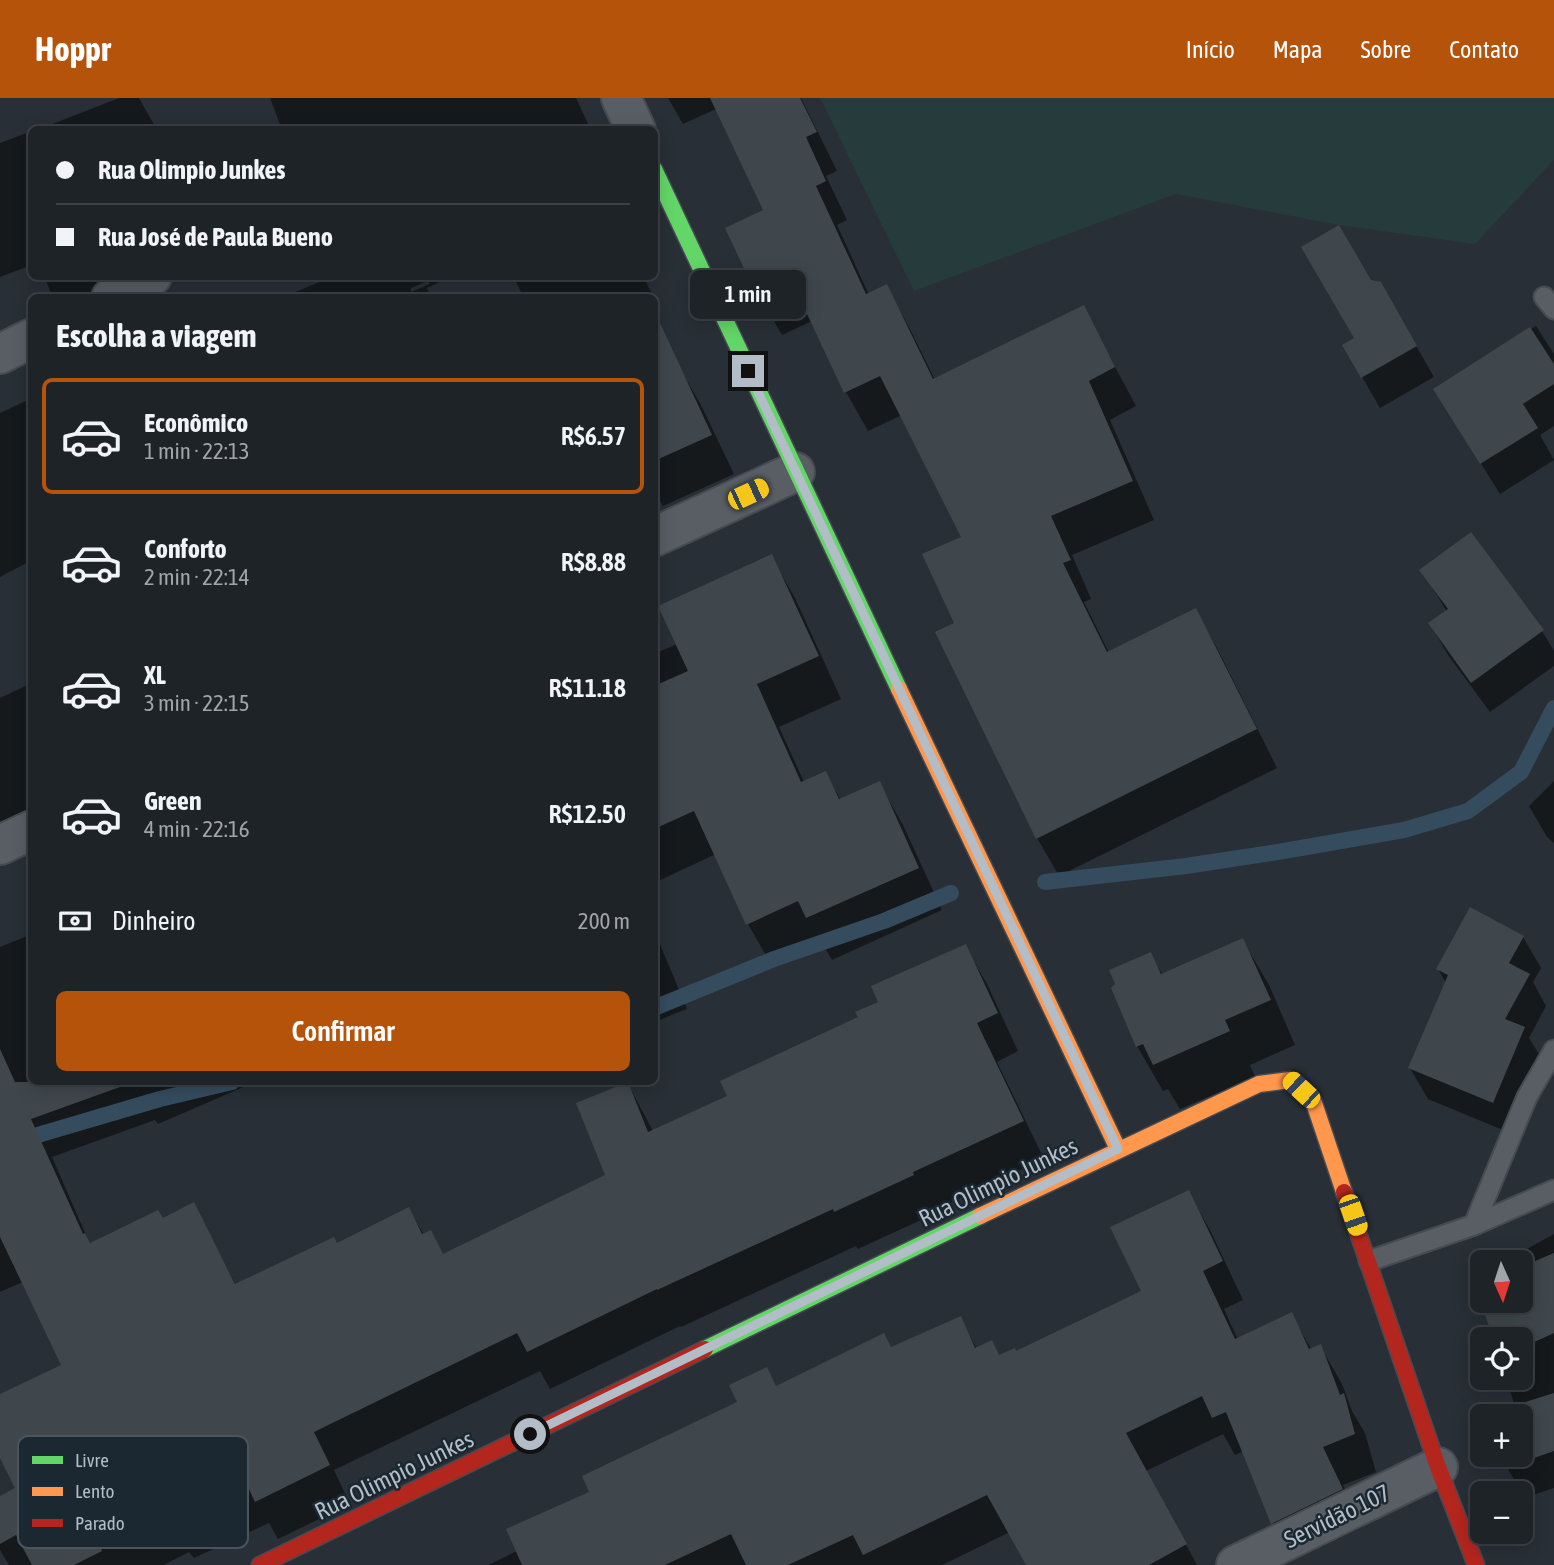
<!DOCTYPE html>
<html lang="pt">
<meta charset="utf-8">
<style>
body{margin:0;font-family:"Asap Condensed",sans-serif;background:#2b2f34;color:#f1f3f6;height:100vh;display:flex;flex-direction:column;font-size:26px;white-space:nowrap}
*{box-sizing:border-box;margin:0}
p{font-size:23px;color:#a1a4a8}
.icon{flex:none;width:38px;height:38px;fill:none;stroke:currentColor;stroke-width:2;stroke-linecap:round;stroke-linejoin:round}
.map{position:relative;flex:1;overflow:hidden}
.side{position:absolute;left:28px;top:196px;width:630px;height:791px;display:flex;flex-direction:column;background:#1e2328;border-radius:10px;box-shadow:0 4px 18px #0003,0 0 0 2px #3c4045}
.side>*{flex:none}
.guide{position:absolute;left:28px;top:28px;width:630px;height:154px;border-radius:10px;box-shadow:0 4px 18px #0003,0 0 0 2px #3c4045;display:grid;align-content:center;height:154px;padding:0 28px;background:#1e2328}
.needle{width:46px;rotate:177deg}
.buttons{position:absolute;left:1470px;top:1152px;display:grid;gap:14px}
.buttons a{display:grid;place-items:center;width:63px;height:63px;border-radius:10px;background:#1e2328;box-shadow:0 4px 18px #0003,0 0 0 2px #3c4045;font-size:35px}
.end{position:absolute;width:32px;height:32px;margin:-16px;border:9px solid #b2bdc8;background:#111;box-shadow:0 0 0 4px #111}
.from{border-radius:50%}
.bubble{position:absolute;height:49px;border-radius:10px;background:#1e2328;box-shadow:0 4px 18px #0003,0 0 0 2px #3c4045;font-size:23px;font-weight:600;line-height:49px;text-align:center}
.car{position:absolute;width:21px;height:42px;margin:-21px -10px;border-radius:9px;box-shadow:0 0 5px 2px #0007;background:linear-gradient(#f5c518 24%,#345 0 40%,#f5c518 0 76%,#345 0 86%,#f5c518 0)}
.guide b{display:flex;align-items:center;gap:24px;height:66px;font-size:26px}
.guide b+b{border-top:2px solid #3c4045}
.guide i{width:18px;height:18px;background:#f1f3f6}
ul{padding:0;list-style:none}
li{display:flex;align-items:center;gap:21px;height:116px;margin:0 14px 10px;padding:0 14px;border:4px solid transparent;border-radius:10px}
li div{flex:1}
li b{display:block;font-size:26px}
li em{font-style:normal;font-weight:600}
li.on{border-color:#b45309}
li>.icon{width:63px;height:63px;stroke-width:1.5}
h2{padding:0 28px;font-size:32px;line-height:84px}
.pay{display:flex;align-items:center;gap:18px;height:77px;padding:0 28px;font-size:26px}
.pay p{margin-inline-start:auto}
.cta{display:flex;gap:14px;margin-top:auto;padding:14px 28px}
.cta a{flex:1;height:80px;border-radius:10px;background:#b45309;color:#fff;font-size:28px;font-weight:600;line-height:80px;text-align:center}
header{display:flex;align-items:center;gap:42px;box-sizing:border-box;height:98px;padding:0 35px;background:#b45309;color:#fff}
header strong{font-size:33px}
nav{display:flex;gap:38px;margin-inline-start:auto;font-size:24px}
.map>svg:first-child{display:block}
.green{fill:#253b3c}
.shadow{fill:#0007;fill-rule:evenodd}
.lines{fill:none;stroke-linecap:round;stroke-linejoin:round}
.stream{stroke:#354c5f;stroke-width:16}
.building{fill:#40474c}
.lane-casing{stroke:#464b51;stroke-width:23}
.street-casing{stroke:#464b51;stroke-width:42}
.fast-casing{stroke:#464b51;stroke-width:19}
.slow-casing{stroke:#464b51;stroke-width:19}
.jam-casing{stroke:#464b51;stroke-width:19}
.lane{stroke:#585e64;stroke-width:19}
.street{stroke:#585e64;stroke-width:38}
.fast{stroke:#63d668;stroke-width:16}
.slow{stroke:#ff974d;stroke-width:16}
.jam{stroke:#b3261e;stroke-width:16}
.route{stroke:#b2bdc8;stroke-width:9}
.labels{text-anchor:middle;dominant-baseline:central;stroke-width:5;stroke-linejoin:round;paint-order:stroke}
.street-label{font-size:24px;fill:#b2bdc8;stroke:#1b2731}
.key{fill:#1b2731;stroke:#48545e;stroke-width:2}
.key-label{font-size:19px;fill:#b2bdc8}
</style>
<header>
<strong>Hoppr</strong>
<nav><a>Início</a><a>Mapa</a><a>Sobre</a><a>Contato</a></nav>
</header>
<div class="map">
<svg width="1554" height="1467" viewBox="0 0 1554 1467">
<rect width="100%" height="100%" fill="#282f36"/>
<path class="green" d="M820 0H1554V62L1475 146 1339 127 1176 96 914 193Z"/>
<g class="shadow">
<path d="M119 0H139L157 32H37Z"/>
<path d="M270 0H576L591 32H282Z"/>
<path d="M668 0H801L837 73 826 78 847 122 837 127 869 197 886 189 908 227 935 282 1083 209 1136 308 1110 322 1154 422 1072 457 1091 501 1084 504 1109 555 1195 512 1217 550 1277 670 1059 778 1037 740 956 526 963 440 902 317 868 333 846 294 812 223 782 237 760 199 765 113 716 11 683 26Z"/>
<path d="M32 33V167L0 179V45Z"/>
<path d="M44 178H110L101 182 108 200H53Z"/>
<path d="M334 178H452L427 190 431 200H281ZM428 183 430 186 411 194V190Z"/>
<path d="M513 178H643L654 200H524Z"/>
<path d="M1370 183 1380 185 1434 279 1380 310 1344 248 1356 241Z"/>
<path d="M1536 228 1554 256V328L1540 337 1554 362 1500 396 1435 292Z"/>
<path d="M654 255 678 267 701 307 734 376 663 408 654 393Z"/>
<path d="M32 300V462L0 479V315Z"/>
<path d="M771 458 795 500 841 601 779 629 804 684 825 675 841 702 879 685 903 727 942 812 832 862 822 845 772 868 748 826 716 756 654 785V556L677 546Z"/>
<path d="M1422 472 1542 533 1554 553V568L1490 614 1448 557 1430 526 1447 514Z"/>
<path d="M32 585V712L0 728V600Z"/>
<path d="M1554 683V745L1547 739 1529 708Z"/>
<path d="M654 832 687 911 654 924Z"/>
<path d="M32 836V984H255L158 1026 155 1022 52 1059 90 1146 162 1122 194 1106 236 1187 336 1147 409 1111 424 1137 444 1157 607 1078 628 986 653 1033 730 999 860 920 965 848 987 886 1018 953 997 964 1044 1061 933 1113 934 1116 858 1151 856 1148 681 1229 680 1228 550 1291 540 1273 334 1372 350 1406 278 1441 269 1425 194 1460 189 1454 164 1467H9L0 1452V1400L17 1391 0 1356V1298L64 1268 23 1184 0 1194V849Z"/>
<path d="M1523 839 1541 870 1533 884 1546 908 1529 940 1542 961 1510 1035 1428 1001 1410 970 1446 885 1438 871Z"/>
<path d="M1243 843 1269 887 1295 947 1250 967 1255 979 1180 1011 1168 991 1163 993 1137 948 1150 856 1163 877Z"/>
<path d="M1188 1094 1210 1132 1243 1202 1224 1211 1238 1242 1291 1217 1312 1252 1320 1248 1342 1286 1352 1313 1365 1335 1376 1374 1343 1387 1363 1429 1294 1462 1273 1425 1244 1353 1235 1357 1223 1336 1146 1373 1197 1467H1028L1010 1434 942 1467H488L517 1453 592 1395 776 1289 892 1251 960 1221 977 1251 1000 1258 1015 1255 1143 1194Z"/>
<path d="M1554 1136V1390L1524 1400 1507 1369 1521 1356V1318L1489 1317 1515 1309 1506 1279H1521L1522 1171 1521 1164 1516 1157Z"/>
</g>
<g class="lines">
<g class="stream">
<path d="M1045 784 1186 768 1278 754 1404 732 1468 713 1521 674 1554 610"/>
<path d="M654 910 774 861 884 823 951 795"/>
<path d="M0 1048 160 1001 232 984"/>
</g>
</g>
<g class="building">
<path d="M710 0H800L817 34 806 39 826 83 816 88 866 196 887 186 933 281 1084 207 1115 269 1089 283 1133 383 1051 418 1071 462 1063 465 1107 554 1196 510 1257 631 1036 741 935 534 954 525 922 456 961 439 880 278 844 295 792 184 758 200 725 130 763 112Z"/>
<path d="M1339 127 1371 182 1381 184 1417 248 1361 280 1342 247 1354 240 1301 149Z"/>
<path d="M654 212 712 337 654 363Z"/>
<path d="M1530 229 1554 266V286L1523 306 1538 330 1480 366 1433 291Z"/>
<path d="M1471 434 1544 532 1471 585 1428 525 1448 511 1419 472Z"/>
<path d="M772 456 819 558 757 586 801 684 826 673 839 701 880 683 919 770 806 820 798 803 746 827 694 713 654 731V588L688 573 658 508Z"/>
<path d="M1470 809 1524 838 1509 865 1530 876 1505 921 1525 929 1493 1005 1408 970 1448 877 1436 871Z"/>
<path d="M1243 840 1271 902 1225 922 1230 933 1153 967 1143 946 1136 949 1111 890 1115 886 1109 872 1151 854 1161 876Z"/>
<path d="M966 846 998 915 977 925 1024 1023 913 1074 914 1077 834 1114 833 1111 657 1192V1191L527 1254 517 1235 314 1334 330 1367 255 1404 247 1387 171 1423 167 1416 101 1450 102 1453 74 1467H32L16 1437 0 1446V1398L15 1390 0 1360V1296L61 1267 0 1139V951L15 984H119L120 989 31 1021 83 1136 85 1135 90 1145 158 1112 163 1120 194 1104 235 1186 334 1139 337 1145 409 1109 422 1136 431 1132 443 1156 605 1077 576 1005 628 984 648 1034 727 998 720 983 858 919 855 914 878 904 871 888Z"/>
<path d="M1189 1092 1223 1163 1203 1173 1235 1241 1292 1214 1309 1251 1321 1246 1340 1297 1344 1295 1355 1336 1323 1349 1343 1391 1271 1426 1226 1314 1212 1320 1202 1298 1126 1335 1187 1446 1149 1467H1026L987 1397 863 1457 853 1437 788 1467H746L731 1436 665 1467H522L506 1431 589 1394 582 1378 737 1304 729 1287 767 1269 776 1288 884 1235 891 1249 961 1218 975 1250 992 1242 999 1257 1015 1250 1016 1253 1141 1193 1110 1129Z"/>
<path d="M1554 1155V1235L1521 1250V1241H1493L1476 1188 1482 1185V1202H1521V1169Z"/>
<path d="M1554 1295V1353L1505 1370 1501 1356H1521V1318L1487 1316Z"/>
</g>
<g class="lines">
<defs>
<g id="lane">
<path d="M1544 199 1554 211"/>
<path d="M1474 1127 1527 999 1554 952"/>
<path d="M1369 1163 1474 1127 1554 1092"/>
</g>
<g id="street">
<path d="M621 0 636 32"/>
<path d="M111 200 152 178"/>
<path d="M0 256 32 240"/>
<path d="M654 439 795 374"/>
<path d="M0 747 32 732"/>
<path d="M1236 1467 1438 1369"/>
</g>
<g id="fast">
<path d="M654 71 899 591"/>
<path d="M705 1251 980 1118"/>
</g>
<g id="slow">
<path d="M899 591 1118 1051"/>
<path d="M980 1118 1259 986 1290 982 1313 1002 1344 1094"/>
</g>
<g id="jam">
<path d="M1344 1094 1438 1369 1476 1467"/>
<path d="M260 1467 705 1251"/>
</g>
</defs>
<use href="#lane" class="lane-casing"/>
<use href="#street" class="street-casing"/>
<use href="#fast" class="fast-casing"/>
<use href="#slow" class="slow-casing"/>
<use href="#jam" class="jam-casing"/>
<use href="#lane" class="lane"/>
<use href="#street" class="street"/>
<use href="#fast" class="fast"/>
<use href="#slow" class="slow"/>
<use href="#jam" class="jam"/>
</g>
<g class="lines">
<path class="route" d="M530 1336 1118 1051 748 273"/>
</g>
<g class="labels">
<g class="street-label">
<text transform="translate(998 1084) rotate(-26)">Rua Olimpio Junkes</text>
<text transform="translate(394 1377) rotate(-26)">Rua Olimpio Junkes</text>
<text transform="translate(1337 1418) rotate(-26)">Servidão 107</text>
</g>
</g>
<rect x="18" y="1338" width="230" height="112" rx="10" class="key"/>
<rect x="32" y="1358" width="31" height="8" fill="#63d668"/>
<rect x="32" y="1389" width="31" height="9" fill="#ff974d"/>
<rect x="32" y="1421" width="31" height="8" fill="#b3261e"/>
<g class="key-label">
<text x="75" y="1369">Livre</text>
<text x="75" y="1400">Lento</text>
<text x="75" y="1432">Parado</text>
</g>
</svg>
<div class="buttons">
<a><svg class="needle" viewBox="-14 -14 28 28"><path d="M0-13l5 13h-10z" fill="#e53935"/><path d="M0 13l5-13h-10z" fill="#a1a4a8"/></svg></a>
<a><svg class="icon" aria-label="locate" viewBox="0 0 24 24"><circle cx="12" cy="12" r="6"/><path d="M12 2v4M12 18v4M2 12h4M18 12h4"/></svg></a>
<a>+</a>
<a>−</a>
</div>
<i class="end from" style="left:530px;top:1336px"></i>
<i class="end" style="left:748px;top:273px"></i>
<div class="bubble" style="left:690px;top:172px;width:116px">1 min</div>
<i class="car" style="left:748px;top:396px;rotate:65deg"></i>
<i class="car" style="left:1301px;top:992px;rotate:313deg"></i>
<i class="car" style="left:1353px;top:1117px;rotate:161deg"></i>
<div class="guide">
<b><i class="from"></i>Rua Olimpio Junkes</b>
<b><i></i>Rua José de Paula Bueno</b>
</div>
<section class="side">
<h2>Escolha a viagem</h2>
<ul>
<li class="on"><svg class="icon" aria-label="car" viewBox="0 0 24 24"><path d="M5 17H2v-5l4-1 3-4h7l3 4 3 1v5h-3M9 17h6M6 11h13"/><circle cx="7" cy="17" r="2"/><circle cx="17" cy="17" r="2"/></svg><div><b>Econômico</b><p>1 min · 22:13</p></div><em>R$6.57</em></li>
<li><svg class="icon" aria-label="car" viewBox="0 0 24 24"><path d="M5 17H2v-5l4-1 3-4h7l3 4 3 1v5h-3M9 17h6M6 11h13"/><circle cx="7" cy="17" r="2"/><circle cx="17" cy="17" r="2"/></svg><div><b>Conforto</b><p>2 min · 22:14</p></div><em>R$8.88</em></li>
<li><svg class="icon" aria-label="car" viewBox="0 0 24 24"><path d="M5 17H2v-5l4-1 3-4h7l3 4 3 1v5h-3M9 17h6M6 11h13"/><circle cx="7" cy="17" r="2"/><circle cx="17" cy="17" r="2"/></svg><div><b>XL</b><p>3 min · 22:15</p></div><em>R$11.18</em></li>
<li><svg class="icon" aria-label="car" viewBox="0 0 24 24"><path d="M5 17H2v-5l4-1 3-4h7l3 4 3 1v5h-3M9 17h6M6 11h13"/><circle cx="7" cy="17" r="2"/><circle cx="17" cy="17" r="2"/></svg><div><b>Green</b><p>4 min · 22:16</p></div><em>R$12.50</em></li>
</ul>
<div class="pay"><svg class="icon" aria-label="cash" viewBox="0 0 24 24"><path d="M3 7h18v10H3z"/><circle cx="12" cy="12" r="2"/></svg>Dinheiro<p>200 m</p></div>
<div class="cta"><a>Confirmar</a></div>
</section>
</div>
